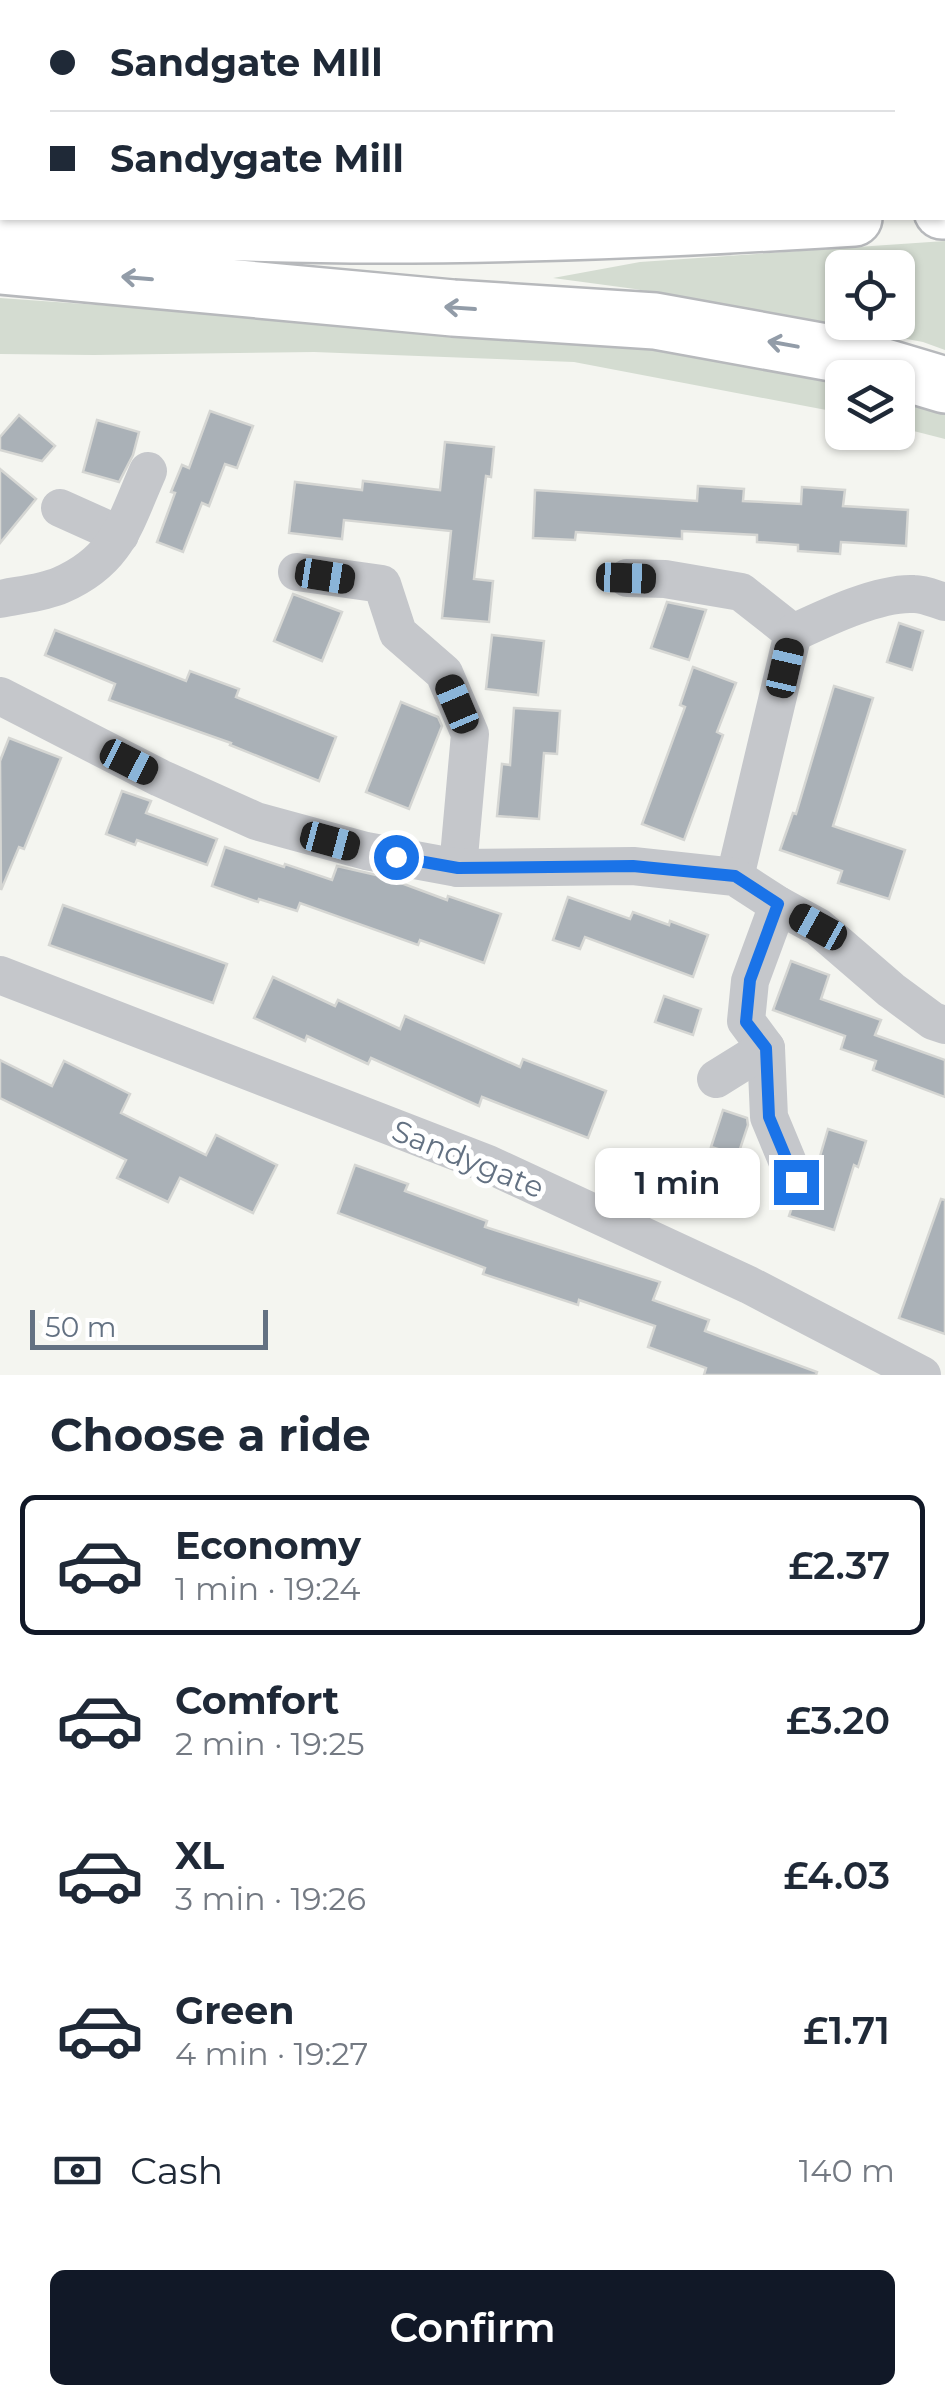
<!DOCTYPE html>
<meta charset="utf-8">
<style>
body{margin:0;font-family:Montserrat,sans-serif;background:#f6f6f7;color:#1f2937;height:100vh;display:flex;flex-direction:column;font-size:38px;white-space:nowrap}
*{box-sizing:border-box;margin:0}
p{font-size:32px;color:#747a83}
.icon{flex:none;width:55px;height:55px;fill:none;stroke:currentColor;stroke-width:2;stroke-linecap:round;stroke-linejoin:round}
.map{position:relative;height:1375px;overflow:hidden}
.drawer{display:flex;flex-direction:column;background:#fff;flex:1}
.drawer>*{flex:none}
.hud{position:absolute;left:0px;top:0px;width:945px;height:220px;box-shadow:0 2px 8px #0004;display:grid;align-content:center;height:220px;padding:0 50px;background:#fff}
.buttons{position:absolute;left:825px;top:250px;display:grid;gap:20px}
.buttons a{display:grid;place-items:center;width:90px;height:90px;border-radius:15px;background:#fff;box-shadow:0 2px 8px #0004;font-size:50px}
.scale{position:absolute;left:30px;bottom:25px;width:238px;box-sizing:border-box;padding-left:10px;border:5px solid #637182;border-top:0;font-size:28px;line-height:35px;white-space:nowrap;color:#637182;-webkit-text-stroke:8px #fff;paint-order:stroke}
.end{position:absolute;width:45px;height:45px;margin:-22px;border:12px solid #1a73e8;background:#fff;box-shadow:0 0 0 5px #fff}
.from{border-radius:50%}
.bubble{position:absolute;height:70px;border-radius:15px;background:#fff;box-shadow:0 2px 8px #0004;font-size:32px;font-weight:600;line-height:70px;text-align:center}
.car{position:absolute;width:30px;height:60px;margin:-30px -15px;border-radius:12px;box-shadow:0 0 8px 2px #0007;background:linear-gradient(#222 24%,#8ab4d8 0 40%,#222 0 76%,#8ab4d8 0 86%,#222 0)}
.hud b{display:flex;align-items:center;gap:35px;height:95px;font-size:38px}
.hud b+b{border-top:2px solid #e0e1e3}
.hud i{width:25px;height:25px;background:#1f2937}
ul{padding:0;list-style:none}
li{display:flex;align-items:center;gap:30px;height:140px;margin:0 20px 15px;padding:0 30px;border:5px solid transparent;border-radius:15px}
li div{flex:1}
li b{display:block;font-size:38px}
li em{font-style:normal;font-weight:600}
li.active{border-color:#111827}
li>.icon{width:90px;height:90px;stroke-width:1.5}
h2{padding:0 50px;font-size:45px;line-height:120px}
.pay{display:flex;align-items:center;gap:25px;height:110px;padding:0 50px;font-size:38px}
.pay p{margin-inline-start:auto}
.action{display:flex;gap:20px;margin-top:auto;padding:20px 50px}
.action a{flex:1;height:115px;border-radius:15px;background:#111827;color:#fff;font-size:40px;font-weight:600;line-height:115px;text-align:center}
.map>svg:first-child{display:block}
.green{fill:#d4dcd1;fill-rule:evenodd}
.building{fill:#aab1b7;stroke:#d5d6d3;stroke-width:2.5}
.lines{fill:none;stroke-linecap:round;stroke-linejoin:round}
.secondary-casing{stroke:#b7babf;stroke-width:58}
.highway-casing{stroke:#b7b9bc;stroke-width:60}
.street{stroke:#c5c7cb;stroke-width:38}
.secondary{stroke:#fff;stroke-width:52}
.highway{stroke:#fff;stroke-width:55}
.oneway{stroke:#929ca8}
.route{stroke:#1a73e8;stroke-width:12}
.labels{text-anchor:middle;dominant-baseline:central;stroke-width:10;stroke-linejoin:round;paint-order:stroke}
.street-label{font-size:30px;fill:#637182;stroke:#fff}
</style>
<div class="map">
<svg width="945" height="1375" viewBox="0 0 945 1375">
<rect width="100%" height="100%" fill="#f4f5f0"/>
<g class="green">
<path d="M0 0H945V66L943 67 942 2H2V71H0Z"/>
<path d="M945 241V350L923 342 635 289 553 278 640 262ZM842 268H898V322H842Z"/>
<path d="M0 298 634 343 842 378V413L574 362 314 352 94 355 0 354Z"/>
<path d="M898 394 945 407V439L898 427Z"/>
</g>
<g class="building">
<path d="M210 411 253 426 237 468 225 464 209 506 202 503 183 552 157 542 175 493 171 492 182 465 189 468Z"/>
<path d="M19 415 55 446 42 461 0 450V437Z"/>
<path d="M97 420 139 432 133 455 119 482 83 472Z"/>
<path d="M445 442 494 447 491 477 486 476 474 579 493 581 489 622 442 618 451 531 344 520 342 539 289 533 295 482 362 490 363 481 440 490Z"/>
<path d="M0 469 36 499 0 543Z"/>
<path d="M698 486 744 489 743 501 801 504 802 487 845 490 843 506 908 510 906 546 841 542 840 554 798 551V545L757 542V535L682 531V539L576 532 575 540 533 538 535 490 697 501Z"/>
<path d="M293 594 342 612 322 661 274 641Z"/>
<path d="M667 602 706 610 689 660 651 648Z"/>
<path d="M899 623 923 631 912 670 887 662Z"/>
<path d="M55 630 186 681 190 671 239 689 236 697 336 737 319 781 230 745 231 743 109 700 115 684 45 655Z"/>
<path d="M492 635 544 641 538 695 486 689Z"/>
<path d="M693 667 736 683 717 732 723 735 684 840 642 824 685 707 680 705Z"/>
<path d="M834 686 873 698 833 826 905 850 889 899 838 883 842 871 780 850 793 813 796 814Z"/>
<path d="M401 702 438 717 442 726 409 809 366 792Z"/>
<path d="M514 708 560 711 557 754 544 753 539 819 497 816 502 764 510 765Z"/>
<path d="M9 738 61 758 24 849 19 847 1 890 0 761Z"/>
<path d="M122 791 151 801 146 813 217 839 207 865 137 840 135 845 106 834Z"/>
<path d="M225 847 284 867 285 864 332 880 337 866 385 877 447 900 448 896 501 914 484 963 420 940 418 945 300 903 297 911 259 899 258 902 212 886Z"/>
<path d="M568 897 630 919 633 912 669 925 670 921 708 935 693 977 585 937 580 949 553 940Z"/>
<path d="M63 905 227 964 213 1003 49 945Z"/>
<path d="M791 961 829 975 821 999 881 1020 875 1035 945 1060V1097L873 1070 876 1061 841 1049 845 1036 773 1010Z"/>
<path d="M273 977 335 1006 338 1000 400 1029 405 1016 520 1067 523 1059 606 1091 588 1138 482 1097 479 1106 371 1058 368 1064 307 1036 305 1041 254 1018Z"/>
<path d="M664 996 701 1009 693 1035 655 1022Z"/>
<path d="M0 1060 52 1086 64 1061 130 1094 121 1113 206 1155 216 1135 277 1165 253 1213 180 1178 168 1202 117 1178 126 1160 0 1098Z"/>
<path d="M723 1110 747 1118 748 1125 738 1155 711 1147Z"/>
<path d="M828 1129 866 1141 858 1167 854 1165 834 1230 789 1216 793 1204 805 1202 814 1195 818 1184 816 1170Z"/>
<path d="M355 1165 408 1184 405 1191 487 1221 485 1227 660 1282 653 1300 709 1320 705 1331 817 1372 816 1375H704L706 1368 648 1347 655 1326 579 1300 578 1305 483 1274 485 1268 338 1213Z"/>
<path d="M941 1199 945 1200V1334L899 1318Z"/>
</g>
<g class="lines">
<defs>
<g id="secondary">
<path d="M875 0 877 2"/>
<path d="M942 67 945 69"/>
</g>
<g id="highway">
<path d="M247 2V0"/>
<path d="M942 156H945"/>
<path d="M0 173H2"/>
<path d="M942 211H945"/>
<path d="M0 224C127 229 254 235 381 235 539 235 696 228 854 218"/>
<path d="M0 266 453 308 655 321 848 356 945 385"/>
</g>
</defs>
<use href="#secondary" class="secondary-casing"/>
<use href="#highway" class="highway-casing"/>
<g class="street">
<path d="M60 508 120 535"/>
<path d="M297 572 382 584 398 633 444 673 470 734 458 868"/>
<path d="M627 578 665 579 741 592 793 633 735 877"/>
<path d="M0 599C19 595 43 593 61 585 118 560 125 523 148 471"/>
<path d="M793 633C825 618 879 592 914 594 924 594 935 599 945 602"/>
<path d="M0 696 160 778 256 821 366 851 458 868 633 866 735 877 778 905 818 927 891 990 933 1021 945 1025"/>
<path d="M778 905 750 981 746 1021 766 1048 769 1117 796 1182"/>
<path d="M0 975 488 1164 749 1285 922 1375"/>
<path d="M716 1079 766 1048"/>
</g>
<use href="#secondary" class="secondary"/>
<use href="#highway" class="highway"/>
</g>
<defs><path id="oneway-shaft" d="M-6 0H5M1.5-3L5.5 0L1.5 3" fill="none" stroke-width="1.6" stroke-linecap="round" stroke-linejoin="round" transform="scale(2.5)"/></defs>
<g class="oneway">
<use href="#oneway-shaft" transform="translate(137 278) rotate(-175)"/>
<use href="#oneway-shaft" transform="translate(460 308) rotate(-176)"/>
<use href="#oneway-shaft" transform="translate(783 344) rotate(-170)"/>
</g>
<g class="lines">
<path class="route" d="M396 857 458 868 633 866 735 876 778 904 750 980 746 1022 766 1048 769 1117 796 1182"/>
</g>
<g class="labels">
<g class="street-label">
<text transform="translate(468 1159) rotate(22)">Sandygate</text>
</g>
</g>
</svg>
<div class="buttons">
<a><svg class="icon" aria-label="locate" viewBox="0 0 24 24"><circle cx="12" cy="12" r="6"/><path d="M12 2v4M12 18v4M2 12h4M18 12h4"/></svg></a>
<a><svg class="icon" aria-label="layers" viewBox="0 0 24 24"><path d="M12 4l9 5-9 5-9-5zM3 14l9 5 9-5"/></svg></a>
</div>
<div class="scale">50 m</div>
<i class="end from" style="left:396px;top:857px"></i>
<i class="end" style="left:796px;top:1182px"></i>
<div class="bubble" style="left:595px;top:1148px;width:165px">1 min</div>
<i class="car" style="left:325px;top:576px;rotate:99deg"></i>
<i class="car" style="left:626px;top:578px;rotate:92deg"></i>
<i class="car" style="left:785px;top:668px;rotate:13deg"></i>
<i class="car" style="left:457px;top:704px;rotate:337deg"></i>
<i class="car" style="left:129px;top:762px;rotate:117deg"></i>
<i class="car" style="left:330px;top:841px;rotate:105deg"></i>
<i class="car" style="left:818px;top:927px;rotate:299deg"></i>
<div class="hud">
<b><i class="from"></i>Sandgate MIll</b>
<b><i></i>Sandygate Mill</b>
</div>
</div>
<section class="drawer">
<h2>Choose a ride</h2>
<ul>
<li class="active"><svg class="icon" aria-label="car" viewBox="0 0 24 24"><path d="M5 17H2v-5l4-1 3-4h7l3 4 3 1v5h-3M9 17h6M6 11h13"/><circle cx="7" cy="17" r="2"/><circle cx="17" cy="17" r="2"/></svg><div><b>Economy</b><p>1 min · 19:24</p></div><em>£2.37</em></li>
<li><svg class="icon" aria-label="car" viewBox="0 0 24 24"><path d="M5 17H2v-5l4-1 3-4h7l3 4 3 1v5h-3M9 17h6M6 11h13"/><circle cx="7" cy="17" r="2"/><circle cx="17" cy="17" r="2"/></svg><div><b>Comfort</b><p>2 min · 19:25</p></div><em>£3.20</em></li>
<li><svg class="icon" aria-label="car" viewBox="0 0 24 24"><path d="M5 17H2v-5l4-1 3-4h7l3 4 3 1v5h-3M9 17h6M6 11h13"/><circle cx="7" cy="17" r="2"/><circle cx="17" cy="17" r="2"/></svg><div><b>XL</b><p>3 min · 19:26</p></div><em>£4.03</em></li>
<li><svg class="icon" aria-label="car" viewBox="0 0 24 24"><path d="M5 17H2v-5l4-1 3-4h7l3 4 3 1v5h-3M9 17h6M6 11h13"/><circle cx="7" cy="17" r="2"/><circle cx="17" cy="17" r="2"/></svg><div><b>Green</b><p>4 min · 19:27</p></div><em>£1.71</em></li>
</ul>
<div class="pay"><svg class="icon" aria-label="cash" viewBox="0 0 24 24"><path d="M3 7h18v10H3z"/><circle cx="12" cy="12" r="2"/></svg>Cash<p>140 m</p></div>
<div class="action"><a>Confirm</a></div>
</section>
